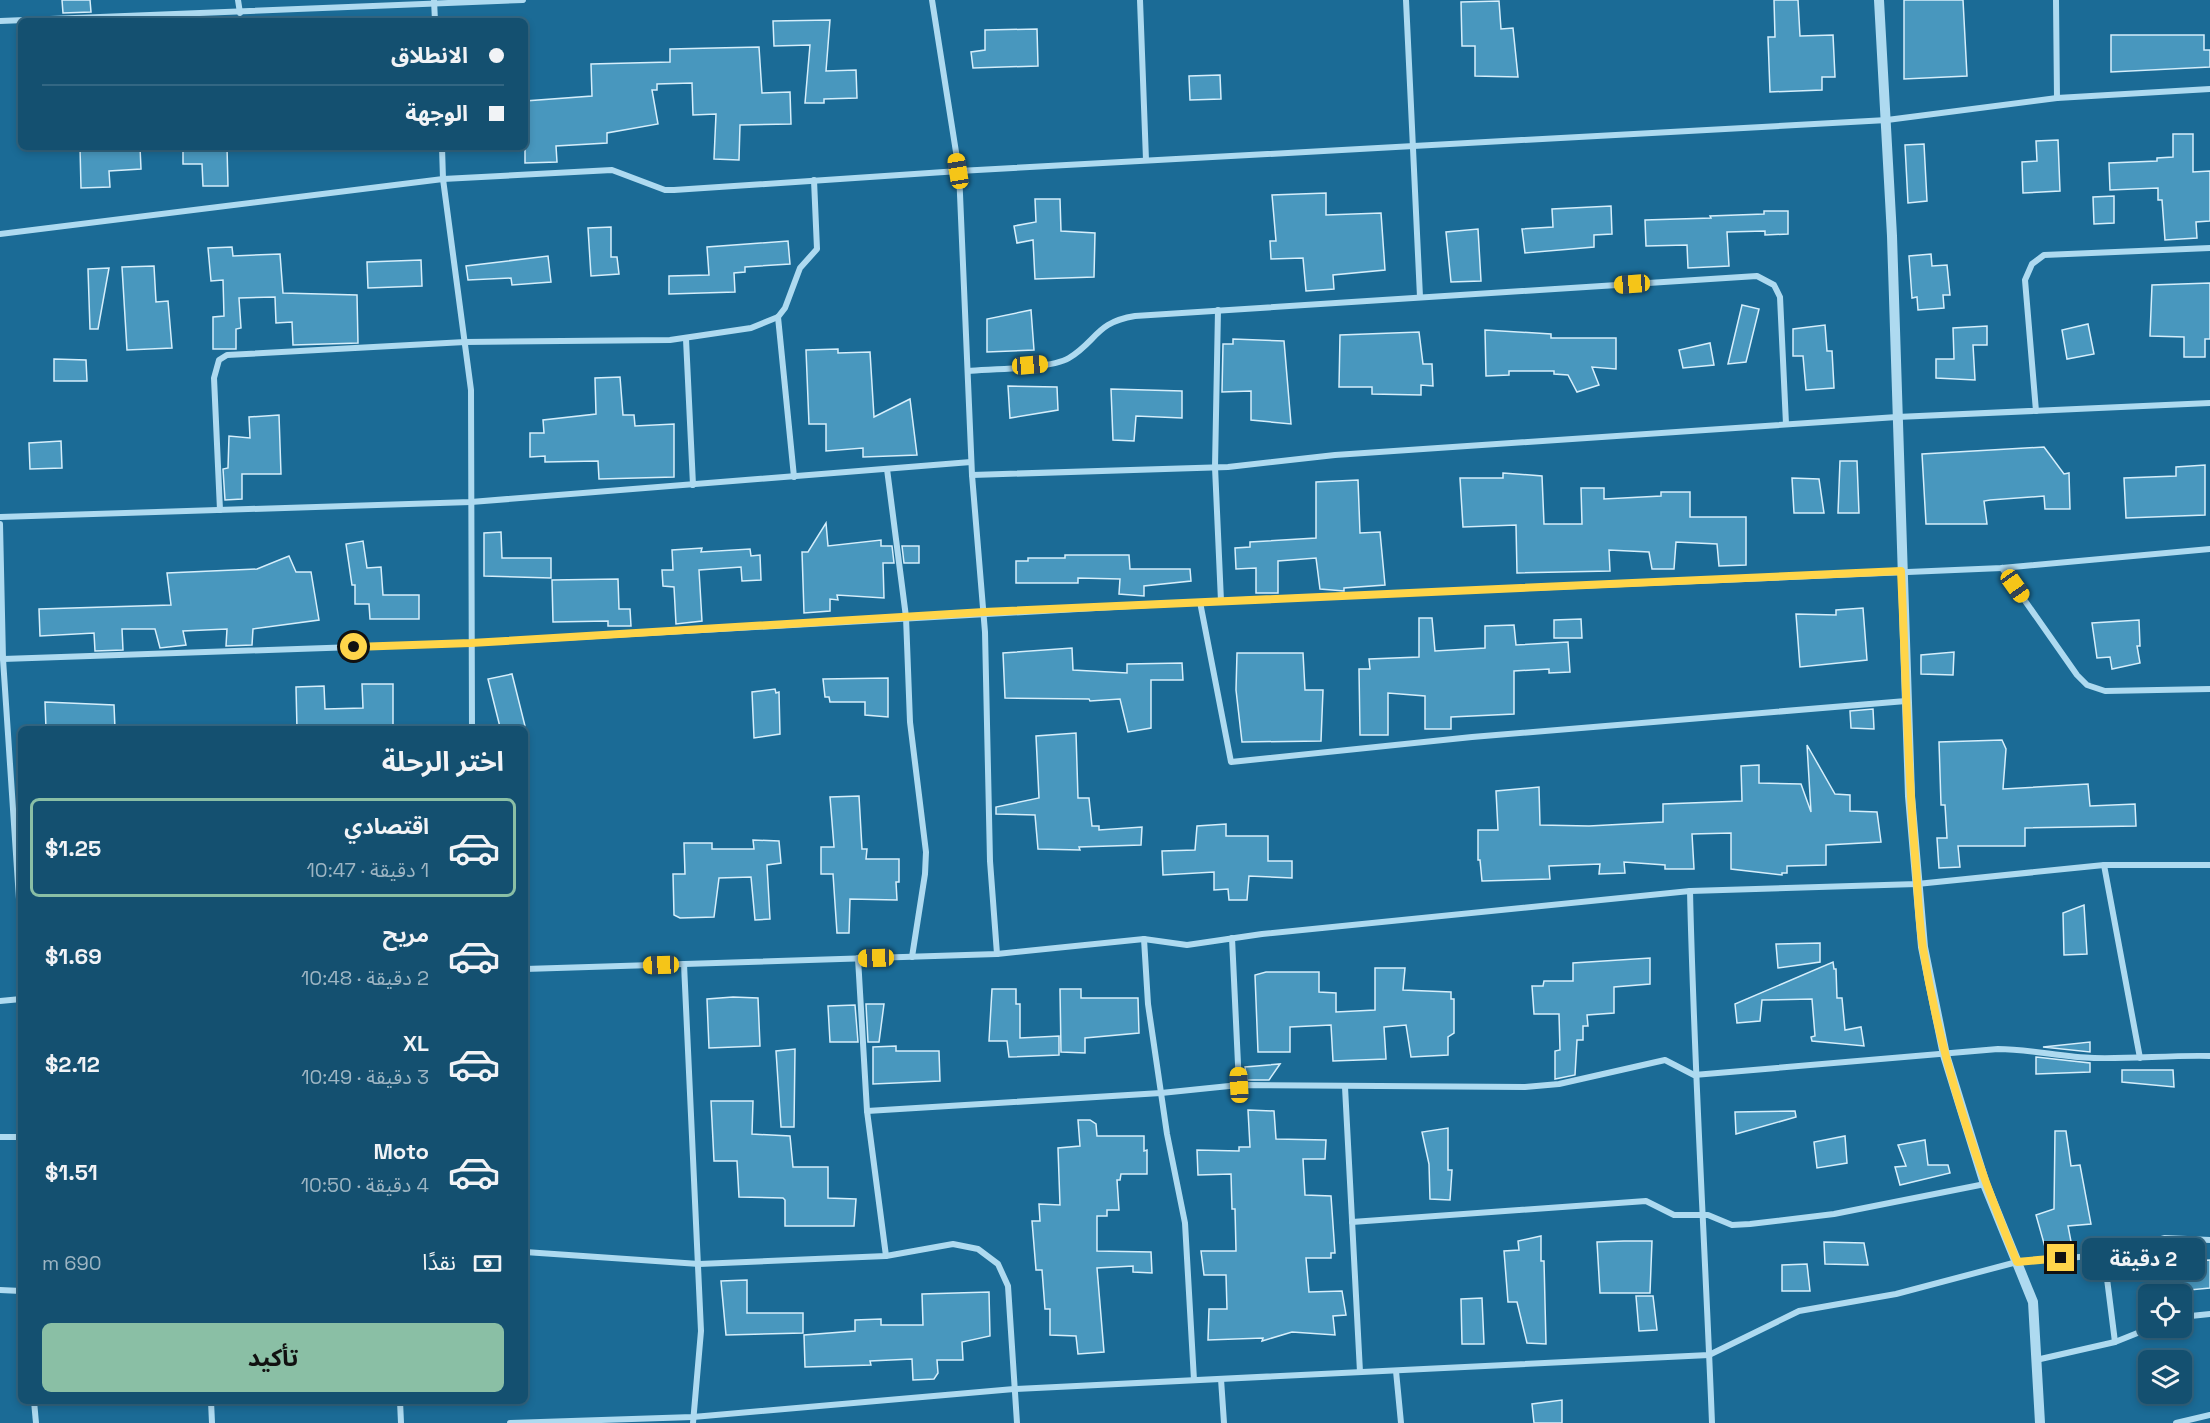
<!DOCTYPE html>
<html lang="ar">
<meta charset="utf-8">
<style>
body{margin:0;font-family:"Space Grotesk","Noto Sans Arabic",sans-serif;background:#215a78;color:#f1f3f6;direction:rtl;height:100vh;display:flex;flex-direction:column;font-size:22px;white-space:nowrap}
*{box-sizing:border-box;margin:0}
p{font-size:20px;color:#9db5c3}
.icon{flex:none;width:33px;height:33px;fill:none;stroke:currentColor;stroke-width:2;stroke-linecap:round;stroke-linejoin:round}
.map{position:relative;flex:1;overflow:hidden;direction:ltr}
.drawer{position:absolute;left:18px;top:726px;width:510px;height:678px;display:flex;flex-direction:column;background:#145070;border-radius:9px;box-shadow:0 3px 9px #0003,0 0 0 2px #336783;direction:rtl}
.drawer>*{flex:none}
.hud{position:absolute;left:18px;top:18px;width:510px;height:132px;border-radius:9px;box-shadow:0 3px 9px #0003,0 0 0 2px #336783;direction:rtl;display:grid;align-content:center;height:132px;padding:0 24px;background:#145070}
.buttons{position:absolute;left:2138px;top:1284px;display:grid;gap:12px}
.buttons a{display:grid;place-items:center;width:54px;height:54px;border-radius:9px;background:#145070;box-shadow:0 3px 9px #0003,0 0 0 2px #336783;font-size:30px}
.end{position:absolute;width:27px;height:27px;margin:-14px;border:8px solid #ffd54a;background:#111;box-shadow:0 0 0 3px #111}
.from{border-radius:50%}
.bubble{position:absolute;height:42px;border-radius:9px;background:#145070;box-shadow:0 3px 9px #0003,0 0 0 2px #336783;font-size:20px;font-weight:700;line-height:42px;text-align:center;direction:rtl}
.car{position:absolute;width:18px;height:36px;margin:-18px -9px;border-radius:8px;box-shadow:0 0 4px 2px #0007;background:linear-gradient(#f5c518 24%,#345 0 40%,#f5c518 0 76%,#345 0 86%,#f5c518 0)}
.hud b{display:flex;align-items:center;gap:21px;height:57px;font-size:22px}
.hud b+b{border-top:2px solid #336783}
.hud i{width:15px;height:15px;background:#f1f3f6}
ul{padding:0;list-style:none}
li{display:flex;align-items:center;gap:18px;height:99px;margin:0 12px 9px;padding:0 12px;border:3px solid transparent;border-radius:9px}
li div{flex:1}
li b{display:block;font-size:22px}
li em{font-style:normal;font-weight:700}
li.on{border-color:#8abfa5}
li>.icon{width:54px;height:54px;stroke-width:1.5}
h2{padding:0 24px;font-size:27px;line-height:72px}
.pay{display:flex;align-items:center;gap:15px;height:66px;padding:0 24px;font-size:22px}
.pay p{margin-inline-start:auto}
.primary-button{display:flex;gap:12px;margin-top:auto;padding:12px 24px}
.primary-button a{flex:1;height:69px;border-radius:9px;background:#8abfa5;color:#111;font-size:24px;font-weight:700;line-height:69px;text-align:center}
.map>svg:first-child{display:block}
.building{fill:#4897be;stroke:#d5eefb;stroke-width:1.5}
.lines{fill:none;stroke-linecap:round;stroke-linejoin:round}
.minor{stroke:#aedaf0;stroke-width:6}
.tertiary{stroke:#aedaf0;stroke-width:10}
.route{stroke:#ffd54a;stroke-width:8}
</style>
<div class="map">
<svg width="2210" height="1423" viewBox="0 0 2210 1423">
<rect width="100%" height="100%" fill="#1b6b96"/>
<g class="building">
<path d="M62 0H90L91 12 63 13Z"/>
<path d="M1774 0H1798L1800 36 1833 35 1835 77H1822V90L1770 92 1768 37H1775Z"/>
<path d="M1904 0H1963L1967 76 1904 79Z"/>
<path d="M1499 1 1501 29 1513 28 1518 77 1475 76V46H1462L1461 2Z"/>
<path d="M830 20 826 71 856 70 857 98 824 99V103H805L810 45 774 46 773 21Z"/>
<path d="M1037 29 1038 66 973 68 971 52 985 50V30Z"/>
<path d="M2111 35H2204V50H2210V67L2111 72Z"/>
<path d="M759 47 762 93 790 92 791 124 740 125 739 160 714 159 716 114 693 115 692 83 657 84V90H652L658 124 607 133V143L556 146 557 162 525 163V101L592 96 591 64 670 62V49Z"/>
<path d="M1220 75 1221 99 1190 100 1189 76Z"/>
<path d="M2173 134H2193V172L2210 171V221L2196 222 2197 238 2165 240 2162 200H2158V188L2110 190 2109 163 2157 161V158L2173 157Z"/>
<path d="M2058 140 2060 191 2023 193 2022 162 2037 161 2036 141Z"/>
<path d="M1924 144 1927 201 1908 203 1905 145Z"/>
<path d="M80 147H140L141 169 109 171 110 187 81 188Z"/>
<path d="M183 147H227L228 186H203L202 164H183Z"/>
<path d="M1326 193V215L1381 213 1385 270 1333 275 1334 289 1306 291 1303 258 1271 259 1270 241H1276L1272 195Z"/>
<path d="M2114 196V223L2094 224 2093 197Z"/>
<path d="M1035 199H1060L1061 231 1095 233 1094 277 1035 279 1033 240 1017 243 1014 226 1036 222Z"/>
<path d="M1611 206 1612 234 1594 235V247L1525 253 1522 229 1553 227 1552 209Z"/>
<path d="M1764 211H1788V234L1765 235V231L1727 232 1729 266 1688 268 1687 245 1646 246 1645 220 1711 218 1710 216 1764 214Z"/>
<path d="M611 227V257H617L619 274 591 276 588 228Z"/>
<path d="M1478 229 1481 281 1451 282 1446 232Z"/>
<path d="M788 241 790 264 745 267V272L734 273 735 292 669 294V276L709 275 707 247Z"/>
<path d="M232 247 233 256 280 254 283 293 357 295 358 343 293 345 292 322 276 323 275 297 239 298 241 328 236 329V349H213V317L224 316 223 280 211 281 208 248Z"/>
<path d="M1931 254 1932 266 1947 265 1950 295H1943L1944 308 1918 310 1917 297 1912 298 1909 256Z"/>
<path d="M548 256 551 282 512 285 511 278 468 280 466 266Z"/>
<path d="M421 260 422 286 368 288 367 262Z"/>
<path d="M154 266 156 302 168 301 172 348 127 350 122 267Z"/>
<path d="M109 268 98 329H90L88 269Z"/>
<path d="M2210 283V339H2205V357H2184V337L2150 336 2152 285Z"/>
<path d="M1742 305 1759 309 1746 362 1728 364Z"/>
<path d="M1031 310 1034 350 987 352V319Z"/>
<path d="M2088 324 2094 354 2067 359 2062 330Z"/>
<path d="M1825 325 1827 351H1832L1834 388 1806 390 1803 356H1793V329Z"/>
<path d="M1987 326V345H1973L1975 380 1936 378V359H1954L1953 328Z"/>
<path d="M1485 330 1551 334V338H1616V369L1592 367 1599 385 1577 392 1568 375 1554 374V371H1509V375L1486 376Z"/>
<path d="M1419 332 1423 364H1432L1433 386 1421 385V395L1372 394V387H1339L1340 335Z"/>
<path d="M1233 339 1284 341 1291 424 1251 420V391L1222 392 1223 344H1233Z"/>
<path d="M1710 343 1714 365 1683 368 1679 350Z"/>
<path d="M838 349V353L870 352 874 417 910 399 917 455 863 457V448L826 451V424H809L806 350Z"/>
<path d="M54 359 86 360 87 381H54Z"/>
<path d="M620 377 623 415H634L635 426 674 424V477L599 479 598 461 545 462V456L530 457V433H544L543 420 596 414 595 378Z"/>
<path d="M1008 386 1057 387 1058 410 1010 418Z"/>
<path d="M1111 389 1182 391V418L1136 416 1134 441 1113 440Z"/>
<path d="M279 415 281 474H242V499L225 500 223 469 228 468 229 436 250 438 249 417Z"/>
<path d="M61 441 62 468 30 469 29 443Z"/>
<path d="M2044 447 2064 474 2069 473 2070 509H2045L2044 496 1990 500 1984 501 1987 524H1926L1922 454Z"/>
<path d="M1840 461H1857L1859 513H1838Z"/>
<path d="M2205 465V515L2126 518 2124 478 2176 476V467Z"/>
<path d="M1503 473 1542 476 1544 524H1582L1581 488H1604V499L1661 496V492H1690V517H1746V565L1719 566 1717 544 1676 542 1674 569H1652L1649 552 1609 550 1610 571 1517 573 1516 525 1463 527 1460 478H1503Z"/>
<path d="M1792 478 1819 479 1824 513H1794Z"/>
<path d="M1358 480 1360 533 1380 532 1385 585 1344 588V591L1320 589 1316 558 1278 561V593H1256V568L1236 569 1235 548 1250 547V542L1316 538V482Z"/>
<path d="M826 523 828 546 881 540V546H892L894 563H883L884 598 837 595 838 600 830 599V611L804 613 802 552H808Z"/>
<path d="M501 532 502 558H551V578L484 576V533Z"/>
<path d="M363 541 367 568 381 567 383 595H419V619H370L369 604H355V585H352L346 544Z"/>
<path d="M902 546H919V563H904Z"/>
<path d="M702 548 701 552 750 549 751 556 760 555 761 580 742 581 741 567 699 570 702 621 676 624 674 587 663 586 662 570H673L672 550Z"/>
<path d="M1065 555H1129L1130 569H1190L1191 581 1144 586V596L1119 594 1120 579 1078 578V583H1016V561H1028V558H1065Z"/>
<path d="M289 556 296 572H311L319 620 253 629 252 645 226 646 227 629 183 631 186 645 160 648 155 629H122L123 650 95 651 94 633 40 636 39 609 171 605 167 573 257 569Z"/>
<path d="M618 579 619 609H630L631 626H608V621L553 622 552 580Z"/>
<path d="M1863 608 1867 660 1800 667 1796 614 1836 615V610Z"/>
<path d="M1419 618H1432L1435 651 1485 648V626L1514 625 1516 645 1568 642 1570 672 1549 673V669L1514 671V714L1451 717V729H1425V696L1388 693V735H1360L1359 669H1370L1369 659 1419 657Z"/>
<path d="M1581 619 1582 638H1554V620Z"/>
<path d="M2139 620 2140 646H2137L2140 663 2112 669 2110 657 2097 658 2092 623Z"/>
<path d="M1072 648 1073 670 1127 673V664L1182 663 1183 680H1151V728L1128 732 1120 699 1090 701 1089 699 1005 698 1003 653Z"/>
<path d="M1954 652 1953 675 1921 674V655Z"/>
<path d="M1237 653H1303L1305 690H1323L1321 741 1242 742 1236 690Z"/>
<path d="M512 674 525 726 500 727 488 679Z"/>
<path d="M888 678V717L865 715V702H830L829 697H825L823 679Z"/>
<path d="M362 684H393V729H297L296 687 324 686 325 709 363 708Z"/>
<path d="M775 689 776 693 779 692 780 734 754 738 752 692Z"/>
<path d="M45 702 114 705 115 729H46Z"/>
<path d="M1873 709 1874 729 1851 728 1850 711Z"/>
<path d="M1076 733 1078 798H1089L1092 826H1099V830L1142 827 1141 845 1079 847 1080 850 1038 849 1035 815 996 814V807L1039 798 1036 736Z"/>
<path d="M2002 740 2006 749 2003 789 2088 784 2090 806 2135 804 2136 826 2025 828V846H1958L1960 867 1939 868 1937 838H1947L1945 805H1941L1939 742Z"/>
<path d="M1807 745 1835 794 1850 795V811L1877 812 1881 842 1826 845V865L1787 866V873H1782V875L1731 869V833L1692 834 1694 869H1665V865L1624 862 1625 873 1599 874 1600 864 1549 866 1550 879 1482 881 1480 860H1478V830H1498L1496 791 1539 787 1540 825 1589 826 1663 822V804L1742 801 1741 766 1759 765V783L1801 784 1811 812Z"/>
<path d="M859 796 862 849H867L866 859H899V882H896L897 900 850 899 849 933H837L833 874H821V847H834L830 797Z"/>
<path d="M1226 824V836H1268V861H1292V878L1249 876 1247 900H1229L1228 889 1214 890V872L1163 875 1162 851 1195 850 1197 826Z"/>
<path d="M753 840 779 841 781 863 767 865 770 919 755 920 751 877 719 878 714 917 680 918 674 915 673 874H685L684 843H712V849H754Z"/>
<path d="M2084 905 2087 954 2064 955 2063 913Z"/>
<path d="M1820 943V962L1778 968 1776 944Z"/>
<path d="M1650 958V984L1614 987V1013L1587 1015 1588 1026H1583V1040H1577L1575 1075 1555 1079V1051L1560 1050 1559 1014H1534L1532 986H1543L1544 981H1573V963Z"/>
<path d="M1833 962 1834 969H1836L1837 998H1842L1845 1030 1861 1027 1864 1046 1812 1041 1811 1037 1815 1036 1812 999 1762 1000 1760 1021 1737 1023 1735 1004Z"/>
<path d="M1375 968H1405L1403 990 1451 992V999H1454V1033L1448 1037V1055L1411 1057 1406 1025 1384 1027 1386 1059 1333 1061 1331 1025 1290 1027V1052H1258L1255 975 1266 972H1319V992L1336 993V1012L1375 1010Z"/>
<path d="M992 989H1016V1004H1020V1038L1059 1036V1055L1009 1057 1007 1041H989Z"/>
<path d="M1060 989H1081V998H1138L1139 1033 1085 1038V1053L1061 1052Z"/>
<path d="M733 997 758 998 760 1046 709 1048 707 999Z"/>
<path d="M866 1004H884L879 1042H868Z"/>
<path d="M855 1005 858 1042H830L828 1006Z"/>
<path d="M2090 1042V1052L2043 1047Z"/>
<path d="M896 1046V1051H939L940 1081 873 1084V1047Z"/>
<path d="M795 1049 794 1127H781L776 1051Z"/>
<path d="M2036 1057 2090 1063V1072L2036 1074Z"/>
<path d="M1280 1064 1269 1080H1247L1245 1067Z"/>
<path d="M2122 1070H2173L2174 1087 2122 1082Z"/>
<path d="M711 1101H753L752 1134 790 1136 793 1167H828V1198L856 1199 854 1226H785V1200L783 1198 739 1197 737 1161H714Z"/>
<path d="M1248 1110 1274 1111 1276 1139 1326 1140 1325 1159H1303L1305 1195 1331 1196 1335 1253H1331V1258H1306L1309 1292 1342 1291 1346 1315 1333 1316 1335 1335 1292 1332 1262 1341 1263 1338 1208 1340 1209 1309H1227L1226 1275H1204L1201 1251H1236L1235 1209H1232L1231 1174 1198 1175 1197 1150 1239 1151V1147H1250Z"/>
<path d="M1795 1111 1796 1117 1736 1134 1735 1112Z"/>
<path d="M1078 1120H1090L1096 1124 1097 1136H1144V1151L1147 1150V1174H1121L1120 1180H1117L1119 1210H1107V1216H1097V1251L1151 1252 1152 1273 1133 1272V1266L1097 1268 1104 1352 1078 1354 1076 1336 1050 1335V1309H1045L1042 1270H1036L1032 1221H1040L1039 1204 1060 1205 1058 1148 1080 1146Z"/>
<path d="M1448 1128V1170H1452L1450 1200 1430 1199 1429 1164 1422 1132Z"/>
<path d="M2055 1131H2066L2071 1166 2080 1165 2091 1224 2068 1226 2073 1252 2047 1254 2036 1215 2054 1209Z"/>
<path d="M1845 1136 1847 1163 1817 1168 1814 1142Z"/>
<path d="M1925 1140 1928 1165H1948L1950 1173 1900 1185 1895 1167 1906 1166 1898 1145Z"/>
<path d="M1541 1236V1261H1544L1546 1344 1527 1343 1517 1302H1508L1504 1251 1519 1250 1518 1241Z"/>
<path d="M1624 1241H1652L1650 1293H1600L1597 1242Z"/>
<path d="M1824 1242 1864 1243 1868 1265 1825 1264Z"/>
<path d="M2193 1258 2195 1261 2210 1260V1288L2169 1292 2166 1259Z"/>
<path d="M1807 1264 1810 1291H1782V1265Z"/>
<path d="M747 1280V1313H803V1333L726 1335 721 1281Z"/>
<path d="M989 1292 990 1336 962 1342 963 1360H937L938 1373 934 1379 913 1380 912 1359 870 1361 871 1365 805 1367 804 1335 855 1331V1320L881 1319V1325H923L922 1294Z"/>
<path d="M1636 1296H1653L1657 1330 1639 1331Z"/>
<path d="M1482 1298 1484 1344H1462L1461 1299Z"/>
<path d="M1562 1400V1423H1534L1532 1404Z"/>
</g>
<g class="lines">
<g class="minor">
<path d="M238 0 240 13"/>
<path d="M434 0 435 21"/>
<path d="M932 0 959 171 972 475 985 632 990 861 997 954"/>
<path d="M1140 0 1146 160"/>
<path d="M1406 0 1420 297"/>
<path d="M2056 0 2057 98"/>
<path d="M0 21 523 0"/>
<path d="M442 147 443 179 471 390 472 729"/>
<path d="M0 234 443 179 612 170 665 190H674L959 171 1887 120 2057 98 2210 89"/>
<path d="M1218 310 1215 467 1221 601"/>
<path d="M778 317 794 477"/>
<path d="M686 339 693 485"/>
<path d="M968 371C991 369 1051 369 1069 358 1097 341 1096 322 1135 316L1757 276 1774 285 1780 297 1786 424"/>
<path d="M2036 411 2025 280 2032 264 2044 255 2210 248"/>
<path d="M887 469 906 617 910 722 926 852 925 874 912 957"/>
<path d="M972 475 1228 467 1335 455 1897 417 2210 403"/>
<path d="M220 510 214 378 219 360 227 355 465 342 670 340 751 328 778 317 785 308 800 268 817 249 814 180"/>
<path d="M0 517 471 502 971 462"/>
<path d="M0 524 3 659 21 929"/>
<path d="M2002 568 2077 675 2087 685 2105 691 2210 689"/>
<path d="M1200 602 1231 762 1472 737 1906 701"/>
<path d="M3 659 471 643 1221 601 2002 568 2210 549"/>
<path d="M2104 865 2140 1058"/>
<path d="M1690 891C1694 1068 1705 1245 1712 1423"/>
<path d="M1232 938 1239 1085"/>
<path d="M1144 939 1148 1004 1167 1134 1185 1223 1194 1380"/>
<path d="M858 958 867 1111 886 1256"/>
<path d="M684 964 701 1331 693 1423"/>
<path d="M525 969 997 954 1144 939 1187 945 1262 934 1690 891 1917 884 2104 865H2210"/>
<path d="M0 1001 21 999"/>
<path d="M1345 1087 1360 1372"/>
<path d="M867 1111 1161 1093 1239 1085 1525 1087 1559 1084 1665 1060 1694 1075 1998 1049C2030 1049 2061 1057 2094 1058 2133 1059 2171 1055 2210 1056"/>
<path d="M0 1137H21"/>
<path d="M1352 1222 1646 1201 1674 1215H1708L1732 1225 1750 1224 1834 1214 1985 1184"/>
<path d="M525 1252 699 1264 886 1256 953 1244 978 1249 998 1264 1008 1286 1017 1423"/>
<path d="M2104 1255 2115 1342"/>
<path d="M0 1290 21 1291"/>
<path d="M2181 1317 2210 1314"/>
<path d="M2036 1360 2115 1342 2150 1328"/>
<path d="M1396 1371 1401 1423"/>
<path d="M1221 1379 1224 1423"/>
<path d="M34 1401 36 1423"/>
<path d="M211 1401 212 1423"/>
<path d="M400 1401 401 1423"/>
<path d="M510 1423 693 1417 1014 1389 1709 1355 1799 1311 1896 1294 2017 1262 2104 1255 2165 1238 2210 1240"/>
<path d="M2176 1423 2210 1415"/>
</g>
<path class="tertiary" d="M1879 0 1892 236 1910 796 1923 947 1945 1055 1985 1184 2033 1302 2040 1423"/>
</g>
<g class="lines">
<path class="route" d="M354 647 471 643 984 612 1901 571C1906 670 1907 768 1916 867 1918 894 1919 922 1923 948 1940 1057 1975 1160 2017 1262L2061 1258"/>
</g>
</svg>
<div class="buttons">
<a><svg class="icon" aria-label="locate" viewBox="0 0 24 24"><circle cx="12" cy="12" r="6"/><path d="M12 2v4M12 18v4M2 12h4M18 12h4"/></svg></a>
<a><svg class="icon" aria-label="layers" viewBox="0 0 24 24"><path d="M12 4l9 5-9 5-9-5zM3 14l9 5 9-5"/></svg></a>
</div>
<i class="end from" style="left:354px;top:647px"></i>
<i class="end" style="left:2061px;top:1258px"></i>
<div class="bubble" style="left:2082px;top:1238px;width:123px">2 دقيقة</div>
<i class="car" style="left:958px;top:171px;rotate:351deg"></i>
<i class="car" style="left:1632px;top:284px;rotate:266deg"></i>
<i class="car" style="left:1030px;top:365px;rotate:85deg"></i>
<i class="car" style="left:2015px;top:586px;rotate:145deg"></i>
<i class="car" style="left:876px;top:958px;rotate:268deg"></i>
<i class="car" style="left:661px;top:965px;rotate:268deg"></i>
<i class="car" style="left:1239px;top:1085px;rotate:357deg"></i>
<div class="hud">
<b><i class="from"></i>الانطلاق</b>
<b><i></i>الوجهة</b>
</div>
<section class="drawer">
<h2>اختر الرحلة</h2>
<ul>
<li class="on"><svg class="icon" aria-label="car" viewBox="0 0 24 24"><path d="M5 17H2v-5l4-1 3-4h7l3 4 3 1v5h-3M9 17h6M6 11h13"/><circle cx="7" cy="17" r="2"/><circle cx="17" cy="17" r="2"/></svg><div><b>اقتصادي</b><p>1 دقيقة · 10:47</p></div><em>$1.25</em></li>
<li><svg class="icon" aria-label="car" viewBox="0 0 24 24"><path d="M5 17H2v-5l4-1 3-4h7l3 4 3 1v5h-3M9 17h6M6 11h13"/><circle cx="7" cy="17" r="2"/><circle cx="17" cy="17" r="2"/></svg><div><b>مريح</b><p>2 دقيقة · 10:48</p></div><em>$1.69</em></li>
<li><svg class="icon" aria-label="car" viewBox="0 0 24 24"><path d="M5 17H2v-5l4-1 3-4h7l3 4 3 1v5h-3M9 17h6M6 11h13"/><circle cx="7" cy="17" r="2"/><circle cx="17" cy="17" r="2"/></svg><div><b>XL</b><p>3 دقيقة · 10:49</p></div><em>$2.12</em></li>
<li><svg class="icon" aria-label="car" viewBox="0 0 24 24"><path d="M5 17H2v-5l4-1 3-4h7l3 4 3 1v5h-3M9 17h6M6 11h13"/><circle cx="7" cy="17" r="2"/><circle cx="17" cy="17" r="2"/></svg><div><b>Moto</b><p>4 دقيقة · 10:50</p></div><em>$1.51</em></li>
</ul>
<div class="pay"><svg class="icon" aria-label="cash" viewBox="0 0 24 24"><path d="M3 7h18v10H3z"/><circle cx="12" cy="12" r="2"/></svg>نقدًا<p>690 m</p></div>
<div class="primary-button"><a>تأكيد</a></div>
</section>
</div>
